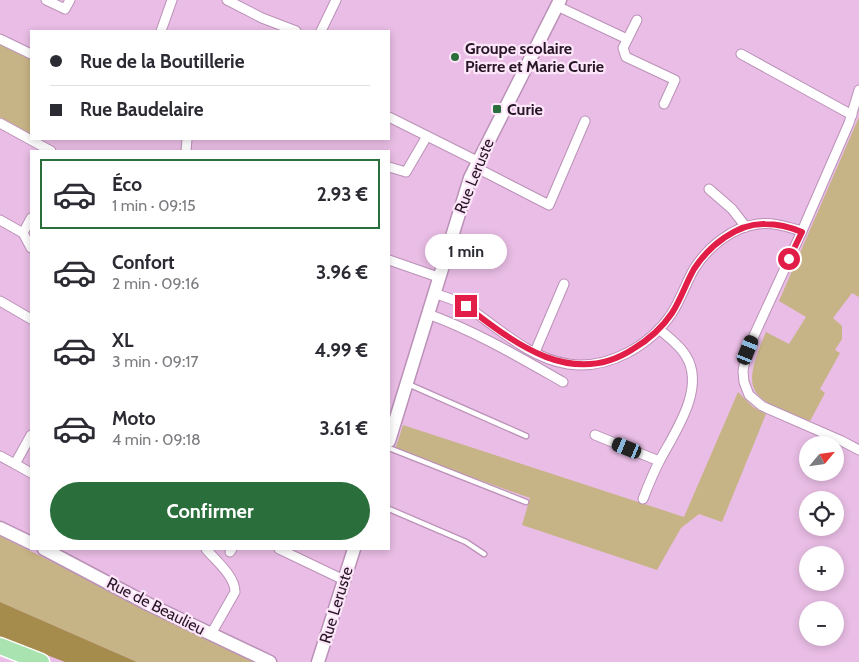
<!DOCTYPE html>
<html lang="fr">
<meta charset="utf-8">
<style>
body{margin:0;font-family:Cabin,sans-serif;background:#f2f2f3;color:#2b2b33;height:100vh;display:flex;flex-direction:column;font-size:19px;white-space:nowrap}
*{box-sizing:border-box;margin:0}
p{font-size:16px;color:#7c7c81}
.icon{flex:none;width:28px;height:28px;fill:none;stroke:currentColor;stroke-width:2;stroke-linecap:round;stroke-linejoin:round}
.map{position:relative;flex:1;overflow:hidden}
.details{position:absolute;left:30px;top:150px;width:360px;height:400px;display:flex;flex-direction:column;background:#fff;border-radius:0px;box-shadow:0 2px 8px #0003}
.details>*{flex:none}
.top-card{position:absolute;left:30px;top:30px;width:360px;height:110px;border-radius:0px;box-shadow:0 2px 8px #0003;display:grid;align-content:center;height:110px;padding:0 20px;background:#fff}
.needle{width:32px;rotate:61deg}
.buttons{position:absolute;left:799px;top:436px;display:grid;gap:10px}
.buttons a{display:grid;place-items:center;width:45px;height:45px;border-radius:50%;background:#fff;box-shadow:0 2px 8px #0003;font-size:25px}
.end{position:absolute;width:22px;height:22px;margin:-11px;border:6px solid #e11d48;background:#fff;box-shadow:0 0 0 2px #fff}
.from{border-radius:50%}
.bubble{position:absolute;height:35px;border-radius:18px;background:#fff;box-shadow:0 2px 8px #0003;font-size:16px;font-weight:800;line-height:35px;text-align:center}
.car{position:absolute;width:15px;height:30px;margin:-15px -8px;border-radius:6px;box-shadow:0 0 4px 1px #0007;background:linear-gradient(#222 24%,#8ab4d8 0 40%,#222 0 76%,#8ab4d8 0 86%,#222 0)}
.top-card b{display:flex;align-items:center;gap:18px;height:48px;font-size:19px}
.top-card b+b{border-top:1px solid #e1e1e2}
.top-card i{width:12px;height:12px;background:#2b2b33}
ul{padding:9px 0 0;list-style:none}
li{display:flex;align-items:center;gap:15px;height:70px;margin:0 10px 8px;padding:0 10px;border:2px solid transparent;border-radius:0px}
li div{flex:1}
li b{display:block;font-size:19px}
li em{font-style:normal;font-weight:800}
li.active{border-color:#2a6f3b}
li>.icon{width:45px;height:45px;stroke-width:1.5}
.button{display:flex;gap:10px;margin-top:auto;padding:10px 20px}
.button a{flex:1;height:58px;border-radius:30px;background:#2a6f3b;color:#fff;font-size:20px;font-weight:800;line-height:58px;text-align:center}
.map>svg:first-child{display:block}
.green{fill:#c7b486}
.forest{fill:#a58c4c}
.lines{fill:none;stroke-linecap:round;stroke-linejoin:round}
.lane-casing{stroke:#bb91b8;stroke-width:7}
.street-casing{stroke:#bb91b8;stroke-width:11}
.secondary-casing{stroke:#bb91b8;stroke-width:15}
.highway-casing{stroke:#fff;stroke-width:19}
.lane{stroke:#fff;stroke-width:4.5}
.street{stroke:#fff;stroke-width:9}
.secondary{stroke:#fff;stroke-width:12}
.highway{stroke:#a8e3b0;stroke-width:16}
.route{stroke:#e11d48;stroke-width:6}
.poi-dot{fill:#2a6f3b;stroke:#fde6fa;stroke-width:2}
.labels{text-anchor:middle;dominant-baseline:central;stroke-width:4.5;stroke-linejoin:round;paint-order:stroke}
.poi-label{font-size:16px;font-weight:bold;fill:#271726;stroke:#fde6fa;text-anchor:start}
.street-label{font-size:16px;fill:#271726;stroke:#fde6fa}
</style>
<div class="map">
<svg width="859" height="662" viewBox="0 0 859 662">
<rect width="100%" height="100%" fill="#e9bde5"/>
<g class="green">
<path d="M0 43 31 59V134L0 117Z"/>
<path d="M859 117V297L852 293 833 318 842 326V339L835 350 840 353 820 389 825 393 810 421C752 398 738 396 766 332L789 344 806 317 779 301Z"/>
<path d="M738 392 753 407 766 414 722 522 699 514 681 528 657 570 522 525 530 498 395 450 403 425 684 517Z"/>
<path d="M0 536 255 662H137L0 602Z"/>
</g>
<path class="forest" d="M0 602 137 662H65L0 637Z"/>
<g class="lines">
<defs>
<g id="lane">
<path d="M408 384 526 436"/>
<path d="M389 448 526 502"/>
<path d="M389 509 466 542 484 554"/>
</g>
<g id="street">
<path d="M46 0 65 9 70 0"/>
<path d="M227 0 262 18 296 31"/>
<path d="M557 6 627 39"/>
<path d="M637 20 623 48 626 57 675 80 664 104"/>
<path d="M161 31 172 0"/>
<path d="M321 31 336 0"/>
<path d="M0 39 31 54"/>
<path d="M741 54 852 115"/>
<path d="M859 90 849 123 802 231 752 340 745 360 743 371 744 382 749 395 762 406 842 441 859 450"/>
<path d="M389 117 477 161"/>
<path d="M0 123 51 151"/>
<path d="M186 151 187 139"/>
<path d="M389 167 406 172 427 136"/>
<path d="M475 167 549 205 585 121"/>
<path d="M709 189 732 209 746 227"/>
<path d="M0 220 23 233 31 248"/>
<path d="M23 233 31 218"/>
<path d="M389 260 438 277"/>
<path d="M434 293C444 297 457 300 466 306 498 327 528 358 568 364 608 370 650 346 672 313 681 299 686 283 694 269 708 247 732 227 758 224 773 222 788 227 802 231"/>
<path d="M0 301 31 319"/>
<path d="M428 314C475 331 519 357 563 382"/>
<path d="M535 352 564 284"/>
<path d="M595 435 659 461"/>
<path d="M0 456 15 464 31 435"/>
<path d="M15 464 31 473"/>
<path d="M643 499C648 486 653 473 660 460 675 432 706 388 686 356 680 345 668 337 659 329"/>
<path d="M206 549C216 561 235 576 235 592L211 634"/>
<path d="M279 549 344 580"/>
<path d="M230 552 232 549"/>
</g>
<g id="secondary">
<path d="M389 441 470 178 560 0"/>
<path d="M0 528 31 543"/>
<path d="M44 549 146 603 270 662"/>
<path d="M318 662 354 549"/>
</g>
<path id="highway" d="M0 646 41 662"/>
</defs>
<use href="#lane" class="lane-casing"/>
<use href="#street" class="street-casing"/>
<use href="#secondary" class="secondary-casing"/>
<use href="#highway" class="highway-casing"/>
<use href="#lane" class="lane"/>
<use href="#street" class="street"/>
<use href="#secondary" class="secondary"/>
<use href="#highway" class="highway"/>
</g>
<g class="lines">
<path class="route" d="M466 306C514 343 572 389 633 349 648 340 662 328 672 313 681 299 686 283 694 269 709 246 737 223 765 224 778 224 790 227 802 232L789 259"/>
</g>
<g class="poi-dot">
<circle cx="455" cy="57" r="5"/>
<rect x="492" y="104" width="10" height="10" rx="2.5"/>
</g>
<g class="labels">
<g class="poi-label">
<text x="465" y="48">Groupe scolaire<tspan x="465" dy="18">Pierre et Marie Curie</tspan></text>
<text x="507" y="109">Curie</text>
</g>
<g class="street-label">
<text transform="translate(474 176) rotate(-68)">Rue Leruste</text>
<text transform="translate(336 605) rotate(-73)">Rue Leruste</text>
<text transform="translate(156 606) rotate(27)">Rue de Beaulieu</text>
</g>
</g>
</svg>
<div class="buttons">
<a><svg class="needle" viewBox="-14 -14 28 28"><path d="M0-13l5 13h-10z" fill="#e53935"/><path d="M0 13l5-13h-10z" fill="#7c7c81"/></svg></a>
<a><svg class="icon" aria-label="locate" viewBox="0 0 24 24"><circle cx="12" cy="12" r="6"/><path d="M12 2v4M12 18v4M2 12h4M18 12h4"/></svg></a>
<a>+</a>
<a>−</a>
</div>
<i class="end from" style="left:789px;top:259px"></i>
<i class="end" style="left:466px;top:306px"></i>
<div class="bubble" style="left:425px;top:234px;width:82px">1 min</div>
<i class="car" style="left:748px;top:350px;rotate:22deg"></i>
<i class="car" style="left:627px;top:448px;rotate:292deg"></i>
<div class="top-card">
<b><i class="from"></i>Rue de la Boutillerie</b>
<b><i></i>Rue Baudelaire</b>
</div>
<section class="details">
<ul>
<li class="active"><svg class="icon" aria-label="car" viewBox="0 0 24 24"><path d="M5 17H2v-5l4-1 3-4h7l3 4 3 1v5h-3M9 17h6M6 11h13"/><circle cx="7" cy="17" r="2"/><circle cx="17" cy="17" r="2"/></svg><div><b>Éco</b><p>1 min · 09:15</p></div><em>2.93 €</em></li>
<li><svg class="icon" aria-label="car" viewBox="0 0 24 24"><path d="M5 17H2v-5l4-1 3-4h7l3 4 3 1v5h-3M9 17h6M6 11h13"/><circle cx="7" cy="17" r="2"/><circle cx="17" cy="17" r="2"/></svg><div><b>Confort</b><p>2 min · 09:16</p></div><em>3.96 €</em></li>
<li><svg class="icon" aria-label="car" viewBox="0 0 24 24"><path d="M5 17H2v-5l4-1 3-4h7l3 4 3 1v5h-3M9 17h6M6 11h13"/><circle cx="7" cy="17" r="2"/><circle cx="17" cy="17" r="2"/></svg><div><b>XL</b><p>3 min · 09:17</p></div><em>4.99 €</em></li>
<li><svg class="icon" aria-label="car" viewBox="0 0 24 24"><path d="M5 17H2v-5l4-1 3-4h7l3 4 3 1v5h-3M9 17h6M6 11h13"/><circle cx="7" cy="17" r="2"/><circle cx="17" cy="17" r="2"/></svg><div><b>Moto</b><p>4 min · 09:18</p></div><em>3.61 €</em></li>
</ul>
<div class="button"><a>Confirmer</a></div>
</section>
</div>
